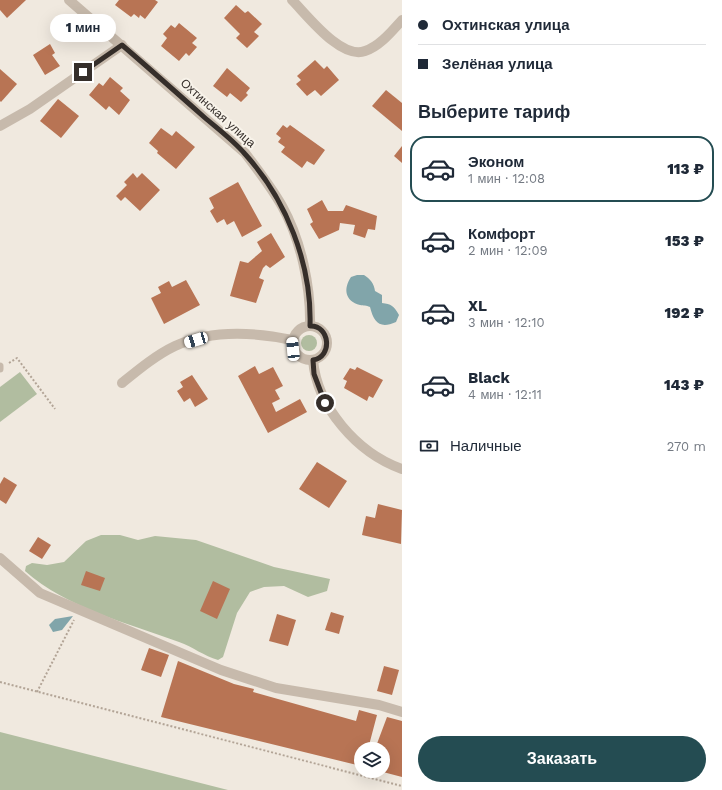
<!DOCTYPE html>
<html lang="ru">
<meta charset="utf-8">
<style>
body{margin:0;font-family:"Work Sans",sans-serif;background:#f6f6f7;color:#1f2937;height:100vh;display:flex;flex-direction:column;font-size:15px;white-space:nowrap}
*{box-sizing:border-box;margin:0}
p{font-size:13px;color:#747a83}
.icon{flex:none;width:22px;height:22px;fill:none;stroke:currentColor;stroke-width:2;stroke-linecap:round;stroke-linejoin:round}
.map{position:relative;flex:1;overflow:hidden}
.drawer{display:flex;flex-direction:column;background:#fff;width:320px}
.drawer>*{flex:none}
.top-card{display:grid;align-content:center;height:88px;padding:0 16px;background:#fff}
.tools{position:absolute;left:354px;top:742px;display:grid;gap:8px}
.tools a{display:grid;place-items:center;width:36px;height:36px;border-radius:50%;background:#fff;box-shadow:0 4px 16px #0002;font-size:20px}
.end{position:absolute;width:18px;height:18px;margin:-9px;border:5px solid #352e2a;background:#fff;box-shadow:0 0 0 2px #fff}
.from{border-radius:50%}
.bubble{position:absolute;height:28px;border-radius:14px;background:#fff;box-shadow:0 4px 16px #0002;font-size:13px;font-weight:800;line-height:28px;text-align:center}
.car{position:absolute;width:12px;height:24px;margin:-12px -6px;border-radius:5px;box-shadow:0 0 3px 1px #0007;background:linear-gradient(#fff 24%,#345 0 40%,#fff 0 76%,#345 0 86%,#fff 0)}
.top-card b{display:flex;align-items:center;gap:14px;height:38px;font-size:15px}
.top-card b+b{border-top:1px solid #e0e1e3}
.top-card i{width:10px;height:10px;background:#1f2937}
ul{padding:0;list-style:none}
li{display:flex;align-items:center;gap:12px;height:66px;margin:0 8px 6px;padding:0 8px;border:2px solid transparent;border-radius:16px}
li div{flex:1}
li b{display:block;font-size:15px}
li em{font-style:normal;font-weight:800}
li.selected{border-color:#244c52}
li>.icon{width:36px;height:36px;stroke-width:1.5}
h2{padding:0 16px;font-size:18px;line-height:48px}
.pay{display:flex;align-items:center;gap:10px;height:44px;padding:0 16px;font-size:15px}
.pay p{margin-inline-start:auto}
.cta{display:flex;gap:8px;margin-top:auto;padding:8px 16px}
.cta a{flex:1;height:46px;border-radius:24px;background:#244c52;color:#fff;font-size:16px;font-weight:800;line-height:46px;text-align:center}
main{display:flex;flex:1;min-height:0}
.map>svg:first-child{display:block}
.green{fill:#b1bda0}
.water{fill:#81a5aa}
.building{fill:#b87454}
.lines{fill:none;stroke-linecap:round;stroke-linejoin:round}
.path{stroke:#b2a496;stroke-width:2;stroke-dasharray:2 2;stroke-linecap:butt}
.service{stroke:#c7baac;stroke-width:7}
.minor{stroke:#c7baac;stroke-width:10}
.route{stroke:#352e2a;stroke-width:5}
.labels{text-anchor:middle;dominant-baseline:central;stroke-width:4;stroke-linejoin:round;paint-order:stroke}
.street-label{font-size:12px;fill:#352e2a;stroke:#f8f3ea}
</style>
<main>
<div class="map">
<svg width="402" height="790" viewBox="0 0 402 790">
<rect width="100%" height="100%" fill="#f0e9df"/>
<g class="green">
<circle cx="309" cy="343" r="8"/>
<path d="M20 372 37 394 0 422V387Z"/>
<path d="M101 535H120L138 540 155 536 196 540 274 567 330 579 327 591 308 597 284 586 264 587 250 592 237 613 223 657 218 660C204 656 193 647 179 642 127 623 67 608 25 571L26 566 32 563 47 565 64 562 86 541Z"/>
<path d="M0 732 228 790H0Z"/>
</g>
<g class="water">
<path d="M357 275H364C370 279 374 283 375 291L382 295V303C391 304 394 306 399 315L396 322C380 329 374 323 370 307 366 305 364 306 360 305 345 301 343 289 351 277Z"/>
<path d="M73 616 62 630 53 632 49 625 55 619Z"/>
</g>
<g class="building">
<path d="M0 0H26L7 18 0 10Z"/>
<path d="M119 0H155L158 2 145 19 140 15 139 18 134 14 131 17 115 5Z"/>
<path d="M236 5 245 13 248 11 262 24 254 32 259 36 247 48 236 38 240 34 224 18Z"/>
<path d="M179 23 197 38 192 43 197 47 189 56 186 53 179 61 161 46 167 38 163 34 171 25 175 28Z"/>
<path d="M50 44 55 53 52 55 60 66 45 75 33 55Z"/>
<path d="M315 60 324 69 327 66 339 80 321 96 315 90 307 96 296 84 301 80 297 76Z"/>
<path d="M227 68 250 88 246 93 248 95 241 102 230 93 227 97 213 86Z"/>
<path d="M0 69 17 84 1 102 0 101Z"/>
<path d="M110 77 123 88 120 91 130 100 119 115 109 106 106 110 89 95 99 83 103 86Z"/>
<path d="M386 90 402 103V131L372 106Z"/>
<path d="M58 99 79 116 61 138 40 121Z"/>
<path d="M283 125 287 128 290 125 325 150 314 165 307 161 302 168 281 152 285 147 278 142 281 138 276 134Z"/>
<path d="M161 128 172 136 176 131 195 147 176 169 157 153 158 151 149 143Z"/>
<path d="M402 146V163L394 156Z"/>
<path d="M133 173 137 178 142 173 160 190 140 211 125 197 121 201 116 196 127 185 124 182Z"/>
<path d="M238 182 262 226 242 237 234 221 227 225 224 219 217 223 210 211 214 208 209 198Z"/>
<path d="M322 200 328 211H343L346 205 377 216 375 230 368 229 365 238 353 234 355 225 340 223 339 230 319 239 310 224 313 222 307 209Z"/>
<path d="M271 233 285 257 270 268 266 265 263 268 259 278 264 280 256 303 230 296 240 261 248 263 262 251 257 242Z"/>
<path d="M186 280 200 305 164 324 151 298 161 293 158 287 169 281 172 287Z"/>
<path d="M255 366 259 374 273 367 283 386 275 390 280 399 272 403 276 412 300 399 307 412 268 433 238 376Z"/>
<path d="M357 367 383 380 373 398 369 396 367 401 344 388 347 381 343 379 350 368 355 370Z"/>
<path d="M192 375 208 399 195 407 190 398 184 402 177 391 183 387 180 382Z"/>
<path d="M317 462 347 481 329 508 299 489Z"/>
<path d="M4 477 17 485 6 504 0 500V484Z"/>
<path d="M378 504 402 510 401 544 362 535 366 516 375 518Z"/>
<path d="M38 537 51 545 42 559 29 551Z"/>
<path d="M86 571 105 578 100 591 81 585Z"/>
<path d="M213 581 230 589 217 619 200 611Z"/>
<path d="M331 612 344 616 339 634 325 630Z"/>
<path d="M277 614 296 620 288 646 269 641Z"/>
<path d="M149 648 169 655 161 677 141 670Z"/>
<path d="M178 661 234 684 254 689 253 692 356 721 359 710 377 715 368 749H361V766L161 717Z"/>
<path d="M384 666 399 670 392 695 377 691Z"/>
<path d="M387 717 402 721V777L383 772V749H375Z"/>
</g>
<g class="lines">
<g class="path">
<path d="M9 363 17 358 55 409"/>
<path d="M0 682 402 786"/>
<path d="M37 692 74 620"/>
</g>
<path class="service" d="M0 366V369"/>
<g class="minor">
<path d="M69 0 245 153C258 170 271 187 282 206 301 240 311 287 310 326"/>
<path d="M292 0C307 15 341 60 365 51 380 46 392 31 402 20"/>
<path d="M0 126 30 109 122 45"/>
<circle cx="310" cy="343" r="17"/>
<path d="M313 360C317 407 357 453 402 469"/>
<path d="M122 383C138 370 156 355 175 346 212 329 254 332 292 340"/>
<path d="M0 558 40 593 221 670 276 688 379 705 402 712"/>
</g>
</g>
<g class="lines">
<path class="route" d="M83 72 122 45C150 69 177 93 204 117 218 129 233 140 245 154 286 199 312 264 310 326 330 325 333 357 313 360L314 374 325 403"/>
</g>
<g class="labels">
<g class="street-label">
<text transform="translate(218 113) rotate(42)">Охтинская улица</text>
</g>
</g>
</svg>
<div class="tools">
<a><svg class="icon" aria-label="layers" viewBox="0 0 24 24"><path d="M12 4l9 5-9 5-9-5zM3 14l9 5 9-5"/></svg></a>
</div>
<i class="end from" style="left:325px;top:403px"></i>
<i class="end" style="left:83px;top:72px"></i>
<div class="bubble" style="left:50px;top:14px;width:66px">1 мин</div>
<i class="car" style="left:196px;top:340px;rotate:253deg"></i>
<i class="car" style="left:293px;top:349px;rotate:354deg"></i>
</div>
<section class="drawer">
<div class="top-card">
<b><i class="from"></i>Охтинская улица</b>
<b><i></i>Зелёная улица</b>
</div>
<h2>Выберите тариф</h2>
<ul>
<li class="selected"><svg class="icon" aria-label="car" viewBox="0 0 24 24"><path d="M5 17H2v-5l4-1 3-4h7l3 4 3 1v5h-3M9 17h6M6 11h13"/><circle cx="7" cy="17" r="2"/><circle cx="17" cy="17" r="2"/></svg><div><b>Эконом</b><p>1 мин · 12:08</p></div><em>113 ₽</em></li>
<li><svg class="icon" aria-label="car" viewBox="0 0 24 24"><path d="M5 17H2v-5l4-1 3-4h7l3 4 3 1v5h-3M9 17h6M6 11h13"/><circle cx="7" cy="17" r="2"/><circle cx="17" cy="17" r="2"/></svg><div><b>Комфорт</b><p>2 мин · 12:09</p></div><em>153 ₽</em></li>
<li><svg class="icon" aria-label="car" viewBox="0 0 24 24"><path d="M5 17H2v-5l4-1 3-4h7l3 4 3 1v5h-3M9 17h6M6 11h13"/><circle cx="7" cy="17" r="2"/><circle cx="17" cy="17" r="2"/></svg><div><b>XL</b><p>3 мин · 12:10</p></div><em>192 ₽</em></li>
<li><svg class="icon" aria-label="car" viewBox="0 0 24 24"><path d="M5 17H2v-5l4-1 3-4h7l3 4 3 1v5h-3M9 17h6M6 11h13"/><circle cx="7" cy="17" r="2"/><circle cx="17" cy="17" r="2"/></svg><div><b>Black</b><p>4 мин · 12:11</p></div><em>143 ₽</em></li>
</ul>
<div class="pay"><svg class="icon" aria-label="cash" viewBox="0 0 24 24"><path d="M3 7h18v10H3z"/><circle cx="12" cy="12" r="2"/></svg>Наличные<p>270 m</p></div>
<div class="cta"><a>Заказать</a></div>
</section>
</main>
